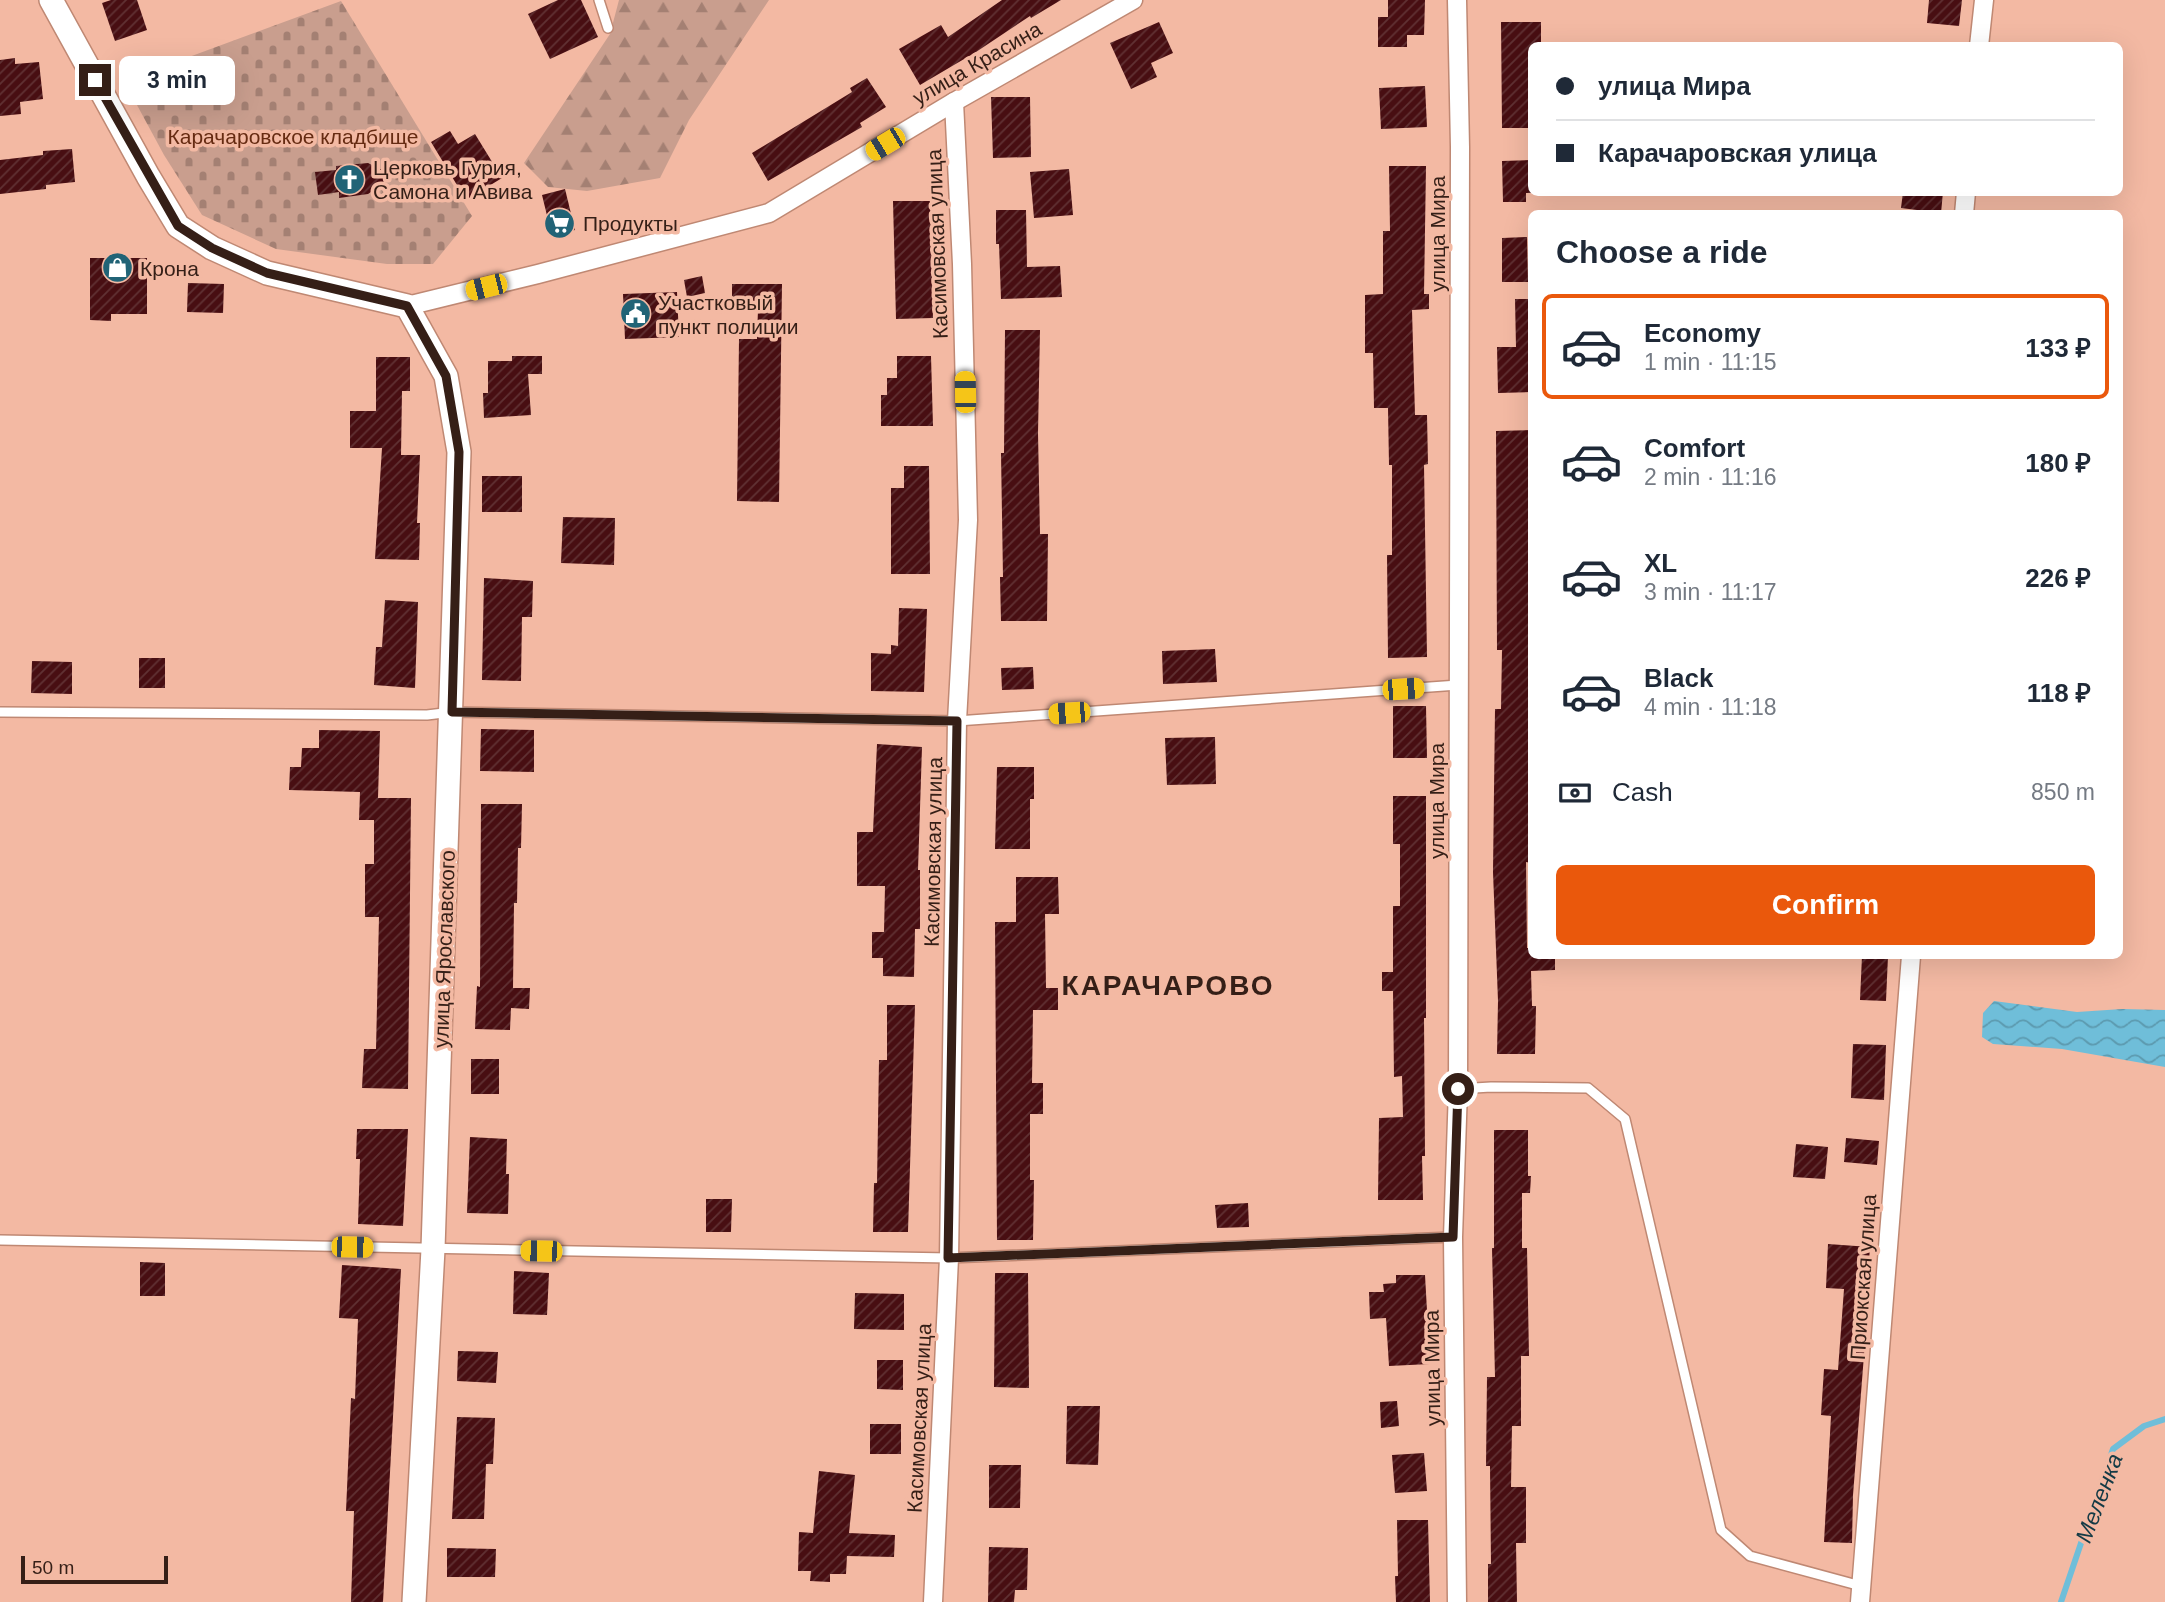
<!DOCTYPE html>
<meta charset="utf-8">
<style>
body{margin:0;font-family:Arial,sans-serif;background:#f2f2f3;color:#1f2937;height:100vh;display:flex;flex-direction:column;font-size:26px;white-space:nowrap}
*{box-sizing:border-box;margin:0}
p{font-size:23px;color:#747a83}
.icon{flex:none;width:38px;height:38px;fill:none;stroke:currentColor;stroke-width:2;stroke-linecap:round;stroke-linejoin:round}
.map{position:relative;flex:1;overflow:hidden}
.side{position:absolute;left:1528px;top:210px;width:595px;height:749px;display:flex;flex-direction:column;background:#fff;border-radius:10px;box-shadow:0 7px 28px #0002}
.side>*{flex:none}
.banner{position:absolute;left:1528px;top:42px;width:595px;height:154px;border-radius:10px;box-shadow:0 7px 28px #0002;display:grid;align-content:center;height:154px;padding:0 28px;background:#fff}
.scale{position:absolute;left:21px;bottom:18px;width:147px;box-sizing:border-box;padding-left:7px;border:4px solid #351f17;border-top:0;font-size:19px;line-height:24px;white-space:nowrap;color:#351f17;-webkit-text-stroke:5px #f3b9a3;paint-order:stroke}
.end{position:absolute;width:32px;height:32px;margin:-16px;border:9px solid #351f17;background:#fff;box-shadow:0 0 0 4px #fff}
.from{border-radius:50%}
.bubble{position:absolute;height:49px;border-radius:10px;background:#fff;box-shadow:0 7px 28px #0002;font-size:23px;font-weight:800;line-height:49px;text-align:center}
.car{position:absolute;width:21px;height:42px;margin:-21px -10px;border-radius:9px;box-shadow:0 0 5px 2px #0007;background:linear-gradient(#f5c518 24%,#345 0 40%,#f5c518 0 76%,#345 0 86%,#f5c518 0)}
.banner b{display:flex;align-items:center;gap:24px;height:66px;font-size:26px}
.banner b+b{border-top:2px solid #e0e1e3}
.banner i{width:18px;height:18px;background:#1f2937}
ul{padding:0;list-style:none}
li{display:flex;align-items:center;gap:21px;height:105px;margin:0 14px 10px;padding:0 14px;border:4px solid transparent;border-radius:10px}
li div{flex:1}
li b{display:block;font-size:26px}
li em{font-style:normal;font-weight:800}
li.selected{border-color:#ea580c}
li>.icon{width:63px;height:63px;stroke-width:1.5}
h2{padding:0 28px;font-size:32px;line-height:84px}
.pay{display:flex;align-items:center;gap:18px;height:77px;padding:0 28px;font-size:26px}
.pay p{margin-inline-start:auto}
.action{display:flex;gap:14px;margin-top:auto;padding:14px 28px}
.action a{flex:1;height:80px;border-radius:10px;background:#ea580c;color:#fff;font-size:28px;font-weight:800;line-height:80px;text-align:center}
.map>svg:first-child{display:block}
.forest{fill:url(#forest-firs)}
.cemetery{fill:url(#cemetery-stones)}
.water{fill:url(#water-waves)}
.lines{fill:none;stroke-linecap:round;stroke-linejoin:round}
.stream{stroke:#6fbed9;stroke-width:6}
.building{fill:url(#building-hatch)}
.service-casing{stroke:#bf8873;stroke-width:12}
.minor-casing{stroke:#bf8873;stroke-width:21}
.tertiary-casing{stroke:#bf8873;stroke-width:26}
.service{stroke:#fff;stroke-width:9}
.minor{stroke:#fff;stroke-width:18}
.tertiary{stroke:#fff;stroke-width:23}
.route{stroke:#351f17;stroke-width:9}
.labels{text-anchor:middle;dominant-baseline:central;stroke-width:7;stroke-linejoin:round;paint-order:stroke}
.street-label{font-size:21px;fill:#351f17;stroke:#f3b9a3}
.park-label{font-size:21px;fill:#662b12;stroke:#f3b9a3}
.poi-label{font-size:21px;fill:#351f17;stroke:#f3b9a3;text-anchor:start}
.water-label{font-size:23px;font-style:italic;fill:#143a45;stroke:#f3b9a3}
.district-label{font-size:28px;font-weight:bold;letter-spacing:2px;fill:#351f17;stroke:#f3b9a3}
</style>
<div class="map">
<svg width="2165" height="1602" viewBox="0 0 2165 1602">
<defs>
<pattern id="forest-firs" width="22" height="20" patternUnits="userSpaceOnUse" patternTransform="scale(1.75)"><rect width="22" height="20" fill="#c99e8e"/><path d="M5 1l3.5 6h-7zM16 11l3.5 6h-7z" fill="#a48073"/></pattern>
<pattern id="cemetery-stones" width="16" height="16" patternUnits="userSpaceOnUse" patternTransform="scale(1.75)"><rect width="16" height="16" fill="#c99e8e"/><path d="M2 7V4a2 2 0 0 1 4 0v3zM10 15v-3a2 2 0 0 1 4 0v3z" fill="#a48073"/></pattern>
<pattern id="water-waves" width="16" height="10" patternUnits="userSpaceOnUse" patternTransform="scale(1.75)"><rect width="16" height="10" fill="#6fbed9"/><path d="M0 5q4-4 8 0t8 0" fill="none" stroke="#5c9aaf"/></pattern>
<pattern id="building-hatch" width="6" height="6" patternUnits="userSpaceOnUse" patternTransform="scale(1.75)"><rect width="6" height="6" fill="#480e12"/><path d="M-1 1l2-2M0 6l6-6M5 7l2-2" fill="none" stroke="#603133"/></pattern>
</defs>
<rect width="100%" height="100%" fill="#f3b9a3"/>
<path class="forest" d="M619 0H769L689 120 660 178 587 191 548 187 524 163 610 34Z"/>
<path class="cemetery" d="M341 1 472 216 433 264H387L276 249 202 215 164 155 124 81Z"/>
<path class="water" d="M1994 1001 2077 1012 2122 1009 2165 1010V1067L2062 1049 1993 1044 1982 1037 1983 1013Z"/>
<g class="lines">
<path class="stream" d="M2061 1602 2113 1449 2144 1426 2165 1419"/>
</g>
<g class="building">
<path d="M111 0H137L147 30 115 41 102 3Z"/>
<path d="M558 0H581L598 37 550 59 528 14Z"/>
<path d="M1002 0H1061L1031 18 1030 16 976 52 920 85 899 49 941 25 948 37Z"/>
<path d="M1388 0H1425L1424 35H1407V47H1378V17H1388Z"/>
<path d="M1929 0H1962L1959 26 1927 23Z"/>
<path d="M1159 22 1173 53 1151 63 1157 77 1131 89 1110 43Z"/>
<path d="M1501 22H1541V46H1531V128H1502Z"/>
<path d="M15 58V64L39 62 43 99 20 102 21 114 0 116V60Z"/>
<path d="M867 78 886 107 860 123 862 127 768 181 752 153 852 92 850 88Z"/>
<path d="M1425 86 1427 127 1381 129 1379 88Z"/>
<path d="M991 97H1030L1031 157 993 158Z"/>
<path d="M450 131 458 144 475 134 502 178 466 200 431 142Z"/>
<path d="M72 149 75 182 46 185V189L0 194V160L43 155V151Z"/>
<path d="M1531 160V193H1526V202H1503L1502 161Z"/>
<path d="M368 163 382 170 385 176 384 183 368 194 339 198V192L318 195 315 172 336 170V166Z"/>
<path d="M1389 166H1426L1424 294H1429V309L1412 310 1415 415H1427L1428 464 1424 465 1427 657 1388 658 1387 555H1392V465H1389L1388 408H1374L1373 353H1365V295L1383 294V231H1390Z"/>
<path d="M1069 169 1073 215 1034 218 1030 172Z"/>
<path d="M565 189 575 230 552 236 542 195Z"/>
<path d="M1903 192H1943L1941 213 1901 208Z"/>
<path d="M893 201H930L933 318 896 319Z"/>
<path d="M996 210H1026L1027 267 1060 266 1062 297 1001 299 999 244H996Z"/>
<path d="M1527 237 1528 282H1502V238Z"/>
<path d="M90 258H147V314H111V321L90 320Z"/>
<path d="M702 276 705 293 687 297 684 280Z"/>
<path d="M188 283 224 284 223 313 187 312Z"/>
<path d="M732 284H782L779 502 737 501 739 339H757L758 309H732Z"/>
<path d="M677 292 679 337 625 339 623 294Z"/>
<path d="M1515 299H1531V392L1498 393 1497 347H1516Z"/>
<path d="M1005 330H1040L1038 433 1040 534H1048L1047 621H1001L1000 577H1003L1001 453H1004Z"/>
<path d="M512 356H542V374H528L531 415 484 418 483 393H488V361H512Z"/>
<path d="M897 356H931L933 426H881V395H887V378H897Z"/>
<path d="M376 357H410V391H402L401 455H420L417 523H420L419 560 375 559 382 448H350V411H376Z"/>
<path d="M1531 430V863L1526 862 1527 948H1531V956H1555V970L1531 971 1532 1006H1536L1535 1054H1497L1498 1001 1493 872 1495 709H1501L1502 650H1497L1496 431Z"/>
<path d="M904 466H929L930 574H891V488H904Z"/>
<rect x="482" y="476" width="40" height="36"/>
<path d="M563 517 615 518 614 565 561 563Z"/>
<path d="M484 578 533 581 532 617H522L521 681 482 680Z"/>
<path d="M385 600 418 602 415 688 374 685 376 647H382Z"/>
<path d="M899 608 927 609 924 692 871 691V653L891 654V645L898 646Z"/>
<path d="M1215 649 1217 682 1163 684 1162 651Z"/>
<rect x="139" y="658" width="26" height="30"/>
<path d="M32 661 72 662V694L31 693Z"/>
<path d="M1033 667 1034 689 1002 690 1001 668Z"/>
<path d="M1393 706H1426L1427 758H1393Z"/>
<path d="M481 729 534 730V772L480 771Z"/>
<path d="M319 730 380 731 378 798H411L408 1089 362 1088 364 1049H376L379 917H365V864H374V820H359L360 792 289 790 290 767H301L302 748H319Z"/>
<path d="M1215 737 1216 784 1167 785 1165 738Z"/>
<path d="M877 744 922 747 918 870H920V929H915L914 977 883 976V958H872V932H884L885 886H857V832H873Z"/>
<path d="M997 767H1034V799H1030V849H995Z"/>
<path d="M1393 796H1426V1018H1424L1425 1156H1422L1423 1200H1378L1379 1118 1403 1117 1402 1076 1394 1077 1393 991H1382V972H1393V906H1400V844H1393Z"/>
<path d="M481 804H522L521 848H518L517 903H514L513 988H530L529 1009 511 1008 510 1030 475 1029 477 986 480 987Z"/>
<path d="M1016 877H1058L1059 914H1045L1046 988H1058V1010H1033L1032 1083H1043V1114H1030V1180H1034L1033 1240H997L995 922H1016Z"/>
<path d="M1862 956H1888L1886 1001 1860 1000Z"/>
<path d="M887 1005H915L908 1232H873L874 1183H877L879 1060H887Z"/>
<path d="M1853 1044 1886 1045 1884 1100 1851 1098Z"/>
<rect x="471" y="1059" width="28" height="35"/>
<path d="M357 1129H408L403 1226 358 1224 360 1159H356Z"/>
<path d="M1494 1130H1528V1176H1531L1530 1193H1522V1248H1527L1529 1356H1521V1426H1512L1511 1487H1526V1543H1516L1517 1602H1488V1564H1491L1490 1466H1486L1487 1377H1495L1492 1248H1494Z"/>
<path d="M470 1137 507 1139 506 1174H509L508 1214 467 1213Z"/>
<path d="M1846 1138 1879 1141 1877 1165 1844 1162Z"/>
<path d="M1796 1144 1828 1147 1825 1179 1793 1177Z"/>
<path d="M706 1199H732L731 1232H706Z"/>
<path d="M1248 1203 1249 1227 1217 1228 1215 1205Z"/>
<path d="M1828 1244 1870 1247 1866 1304H1868L1853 1495 1852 1543 1824 1542 1831 1416 1821 1415 1824 1369 1838 1370 1844 1289 1826 1288Z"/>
<path d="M140 1262 165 1263V1296H140Z"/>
<path d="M342 1265 401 1269 383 1602H351L354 1511H346L351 1398 355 1399 358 1319 339 1318Z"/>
<path d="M514 1271 549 1273 547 1315 513 1314Z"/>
<path d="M995 1273H1028L1029 1388 994 1387Z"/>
<path d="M1396 1275H1425L1430 1364 1389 1366 1386 1318 1370 1319 1369 1292H1384L1383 1284 1396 1283Z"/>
<path d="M855 1293 904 1294V1330L854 1329Z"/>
<path d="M458 1351 498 1352 496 1383 457 1381Z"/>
<path d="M877 1360H903V1390L877 1389Z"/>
<path d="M1397 1401 1399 1426 1381 1428 1380 1402Z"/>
<path d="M1067 1406H1100L1098 1465 1066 1464Z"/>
<path d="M457 1417 495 1418 493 1464H486L484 1519H452Z"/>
<rect x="870" y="1424" width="31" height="30"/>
<path d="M1424 1453 1427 1491 1395 1493 1392 1455Z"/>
<path d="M989 1465H1021L1020 1508H989Z"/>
<path d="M819 1471 855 1475 849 1533 895 1535 894 1557 847 1556 846 1574H830V1582L810 1581 811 1571H798L799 1532 813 1533Z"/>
<path d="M1397 1520H1428L1430 1602H1396L1395 1576H1398Z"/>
<path d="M989 1547 1028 1548 1027 1590H1015L1014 1602H988Z"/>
<path d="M447 1548 496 1549 495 1577H447Z"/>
</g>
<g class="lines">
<defs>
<g id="service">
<path d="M599 0 608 28"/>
<path d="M0 712 427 715 452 712 957 721 1458 685"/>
<path d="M1458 1089 1491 1087 1588 1088 1625 1119 1721 1530 1750 1556 1861 1586"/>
<path d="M0 1240 949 1258 1453 1237"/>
</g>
<g id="minor">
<path d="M1457 0 1460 147 1458 1089 1453 1237 1457 1602"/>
<path d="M1979 46 1984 0"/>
<path d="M1964 214 1966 192"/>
<path d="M407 306 538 274 769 213 954 102 1133 0"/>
<path d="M933 1602 949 1258 957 721 968 520 962 264 954 102"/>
<path d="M1860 1602 1911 956"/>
</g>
<path id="tertiary" d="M51 0 148 176 178 226 212 248 267 273 407 306 446 376 459 452 433 1249 414 1602"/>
</defs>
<use href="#service" class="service-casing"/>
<use href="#minor" class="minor-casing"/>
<use href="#tertiary" class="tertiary-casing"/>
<use href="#service" class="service"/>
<use href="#minor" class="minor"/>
<use href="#tertiary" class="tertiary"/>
</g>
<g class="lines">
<path class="route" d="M95 80 178 226 212 248 267 273 407 306 446 376 459 452 452 712 957 721 948 1258 1453 1237 1458 1089"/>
</g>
<defs>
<symbol id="church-disc" viewBox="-11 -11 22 22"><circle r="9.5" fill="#216376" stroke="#f3b9a3"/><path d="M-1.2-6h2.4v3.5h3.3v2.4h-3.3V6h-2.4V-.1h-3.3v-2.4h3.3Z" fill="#fff"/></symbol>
<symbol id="supermarket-disc" viewBox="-11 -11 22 22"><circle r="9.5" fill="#216376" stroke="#f3b9a3"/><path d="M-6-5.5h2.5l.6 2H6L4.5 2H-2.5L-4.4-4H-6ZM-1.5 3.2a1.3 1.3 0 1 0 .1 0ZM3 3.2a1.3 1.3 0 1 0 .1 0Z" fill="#fff"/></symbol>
<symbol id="shop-disc" viewBox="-11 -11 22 22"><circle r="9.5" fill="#216376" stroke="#f3b9a3"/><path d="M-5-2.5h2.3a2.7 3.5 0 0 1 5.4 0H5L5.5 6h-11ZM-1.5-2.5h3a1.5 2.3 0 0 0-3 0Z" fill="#fff"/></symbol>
<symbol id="civic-disc" viewBox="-11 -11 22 22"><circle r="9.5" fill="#216376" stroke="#f3b9a3"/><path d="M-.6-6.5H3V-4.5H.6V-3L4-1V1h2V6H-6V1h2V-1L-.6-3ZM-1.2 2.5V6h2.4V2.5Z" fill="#fff"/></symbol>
</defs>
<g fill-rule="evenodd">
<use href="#church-disc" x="332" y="162" width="35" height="35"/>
<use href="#supermarket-disc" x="542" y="206" width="35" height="35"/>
<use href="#shop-disc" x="100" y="250" width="35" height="35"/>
<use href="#civic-disc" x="618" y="296" width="35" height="35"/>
</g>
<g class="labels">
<g class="street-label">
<text transform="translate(977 63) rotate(-30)">улица Красина</text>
<text transform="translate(1437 234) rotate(-90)">улица Мира</text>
<text transform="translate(937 244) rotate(-92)">Касимовская улица</text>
<text transform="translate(1436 801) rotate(-90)">улица Мира</text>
<text transform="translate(933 852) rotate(-89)">Касимовская улица</text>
<text transform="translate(444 949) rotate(-88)">улица Ярославского</text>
<text transform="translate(1863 1277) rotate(-86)">Приокская улица</text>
<text transform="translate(1432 1368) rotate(-91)">улица Мира</text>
<text transform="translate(919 1418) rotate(-87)">Касимовская улица</text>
</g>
<g class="park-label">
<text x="293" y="136">Карачаровское кладбище</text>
</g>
<g class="poi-label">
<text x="373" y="167">Церковь Гурия,<tspan x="373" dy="24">Самона и Авива</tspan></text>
<text x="583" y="223">Продукты</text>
<text x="140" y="268">Крона</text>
<text x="658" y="302">Участковый<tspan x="658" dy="24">пункт полиции</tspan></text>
</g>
<g class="water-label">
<text transform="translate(2099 1498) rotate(-69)">Меленка</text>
</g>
<g class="district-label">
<text x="1168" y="985">КАРАЧАРОВО</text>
</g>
</g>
</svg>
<div class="scale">50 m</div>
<i class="end from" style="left:1458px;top:1089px"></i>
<i class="end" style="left:95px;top:80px"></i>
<div class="bubble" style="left:119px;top:56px;width:116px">3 min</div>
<i class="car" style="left:885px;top:144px;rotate:239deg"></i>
<i class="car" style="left:486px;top:287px;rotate:256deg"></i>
<i class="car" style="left:965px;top:392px;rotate:359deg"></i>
<i class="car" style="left:1403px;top:689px;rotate:86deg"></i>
<i class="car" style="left:1069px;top:713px;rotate:266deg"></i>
<i class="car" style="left:352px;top:1247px;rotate:91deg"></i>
<i class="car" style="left:541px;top:1251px;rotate:271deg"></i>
<div class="banner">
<b><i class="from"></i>улица Мира</b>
<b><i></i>Карачаровская улица</b>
</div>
<section class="side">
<h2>Choose a ride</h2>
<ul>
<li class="selected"><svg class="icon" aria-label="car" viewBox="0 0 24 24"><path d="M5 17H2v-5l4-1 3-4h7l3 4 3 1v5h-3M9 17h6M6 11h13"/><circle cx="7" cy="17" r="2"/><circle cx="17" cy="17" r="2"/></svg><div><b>Economy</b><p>1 min · 11:15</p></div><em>133 ₽</em></li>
<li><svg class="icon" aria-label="car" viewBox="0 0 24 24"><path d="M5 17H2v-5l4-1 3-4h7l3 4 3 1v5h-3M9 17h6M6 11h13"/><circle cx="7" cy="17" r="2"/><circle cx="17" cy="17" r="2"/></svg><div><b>Comfort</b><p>2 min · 11:16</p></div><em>180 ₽</em></li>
<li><svg class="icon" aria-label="car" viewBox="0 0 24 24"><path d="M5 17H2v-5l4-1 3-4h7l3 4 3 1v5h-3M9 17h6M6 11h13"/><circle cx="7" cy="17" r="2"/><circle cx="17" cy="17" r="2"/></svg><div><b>XL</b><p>3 min · 11:17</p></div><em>226 ₽</em></li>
<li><svg class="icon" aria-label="car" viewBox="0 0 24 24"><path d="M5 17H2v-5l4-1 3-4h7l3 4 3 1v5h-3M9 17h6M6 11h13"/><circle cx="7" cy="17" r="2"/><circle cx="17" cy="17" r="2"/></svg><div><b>Black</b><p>4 min · 11:18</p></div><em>118 ₽</em></li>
</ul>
<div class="pay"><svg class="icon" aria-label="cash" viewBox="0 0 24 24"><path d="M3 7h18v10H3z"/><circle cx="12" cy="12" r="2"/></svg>Cash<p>850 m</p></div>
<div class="action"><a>Confirm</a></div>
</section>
</div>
